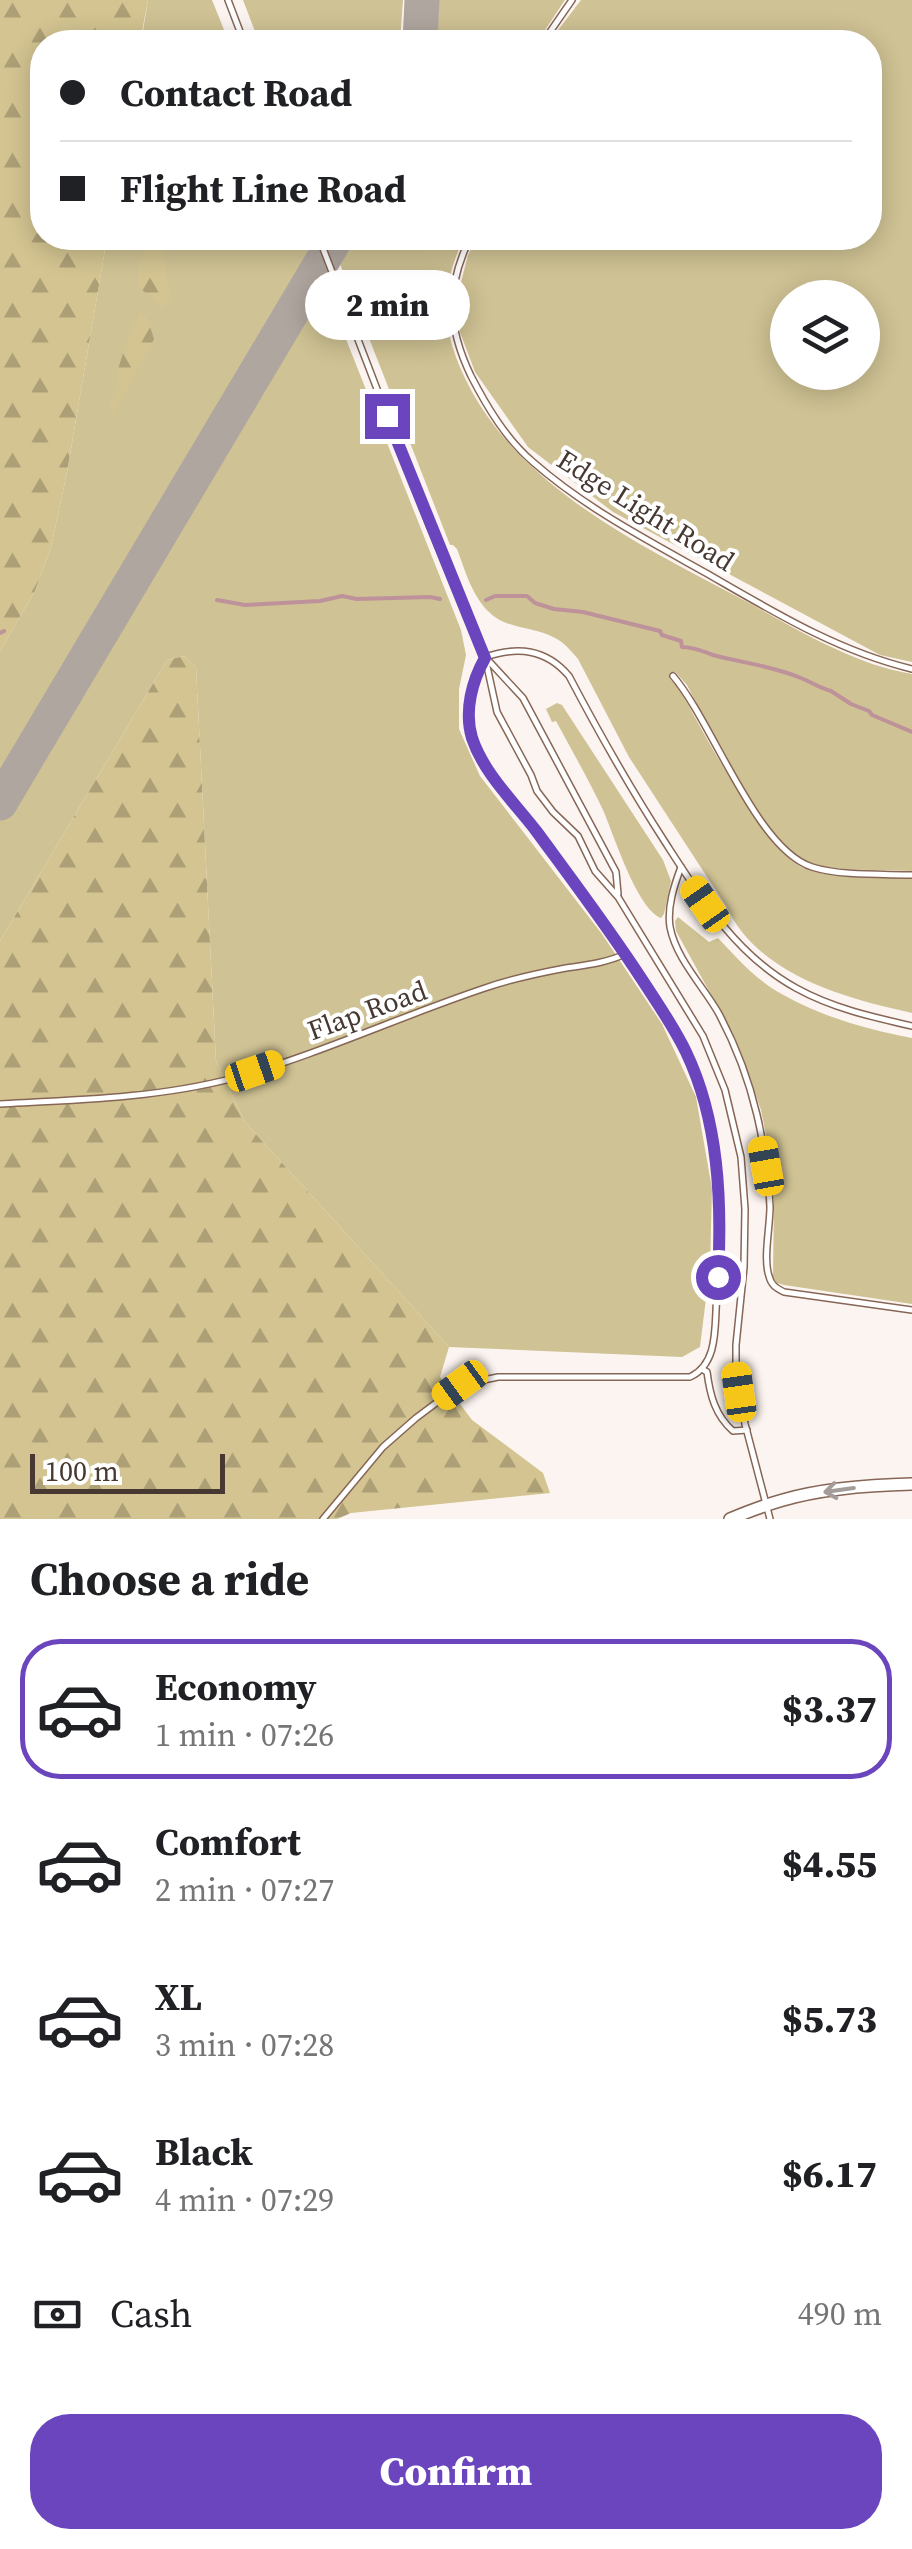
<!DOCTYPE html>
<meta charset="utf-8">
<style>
body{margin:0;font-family:"Source Serif 4",serif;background:#f6f6f6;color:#202124;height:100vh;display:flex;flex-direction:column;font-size:38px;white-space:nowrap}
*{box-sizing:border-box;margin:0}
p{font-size:32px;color:#757577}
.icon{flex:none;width:55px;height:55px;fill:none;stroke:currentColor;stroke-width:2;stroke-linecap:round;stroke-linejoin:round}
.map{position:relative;height:1519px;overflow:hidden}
.drawer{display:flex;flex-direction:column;background:#fff;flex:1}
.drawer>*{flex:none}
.top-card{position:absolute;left:30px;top:30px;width:852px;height:220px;border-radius:40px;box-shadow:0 5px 25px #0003;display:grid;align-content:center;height:220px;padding:0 30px;background:#fff}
.fabs{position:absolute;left:770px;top:280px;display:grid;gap:20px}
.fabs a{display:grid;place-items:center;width:110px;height:110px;border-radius:50%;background:#fff;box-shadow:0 5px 25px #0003;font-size:50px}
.scale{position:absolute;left:30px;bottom:25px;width:195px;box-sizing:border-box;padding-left:10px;border:5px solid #473932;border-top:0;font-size:28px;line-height:35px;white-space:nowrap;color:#473932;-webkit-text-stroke:8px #fff;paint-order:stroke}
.end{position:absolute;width:45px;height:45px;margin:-22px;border:12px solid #6b45bd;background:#fff;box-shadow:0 0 0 5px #fff}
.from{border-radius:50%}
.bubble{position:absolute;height:70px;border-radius:35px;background:#fff;box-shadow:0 5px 25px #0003;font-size:32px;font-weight:800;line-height:70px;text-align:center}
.car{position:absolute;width:30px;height:60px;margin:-30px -15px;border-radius:12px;box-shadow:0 0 8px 2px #0007;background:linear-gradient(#f5c518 24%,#345 0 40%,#f5c518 0 76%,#345 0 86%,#f5c518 0)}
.top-card b{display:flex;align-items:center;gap:35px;height:95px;font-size:38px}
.top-card b+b{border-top:2px solid #e0e0e0}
.top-card i{width:25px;height:25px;background:#202124}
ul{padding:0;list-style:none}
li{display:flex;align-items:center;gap:30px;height:140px;margin:0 20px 15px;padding:0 10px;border:5px solid transparent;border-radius:40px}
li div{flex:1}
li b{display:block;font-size:38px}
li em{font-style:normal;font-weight:800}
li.on{border-color:#6b45bd}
li>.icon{width:90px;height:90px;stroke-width:1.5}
h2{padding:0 30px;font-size:45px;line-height:120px}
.pay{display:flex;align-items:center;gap:25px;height:110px;padding:0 30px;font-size:38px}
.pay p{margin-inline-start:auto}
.primary-button{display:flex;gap:20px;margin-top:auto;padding:20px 30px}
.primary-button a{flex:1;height:115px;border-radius:40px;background:#6b45bd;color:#fff;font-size:40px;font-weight:800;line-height:115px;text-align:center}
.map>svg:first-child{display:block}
.green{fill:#cfc294;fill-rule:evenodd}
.forest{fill:url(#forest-firs)}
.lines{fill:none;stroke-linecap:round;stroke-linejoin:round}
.stream{stroke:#be929a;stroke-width:4}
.taxiway{stroke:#b0a6a0;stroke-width:35}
.service-casing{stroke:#866656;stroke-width:8}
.minor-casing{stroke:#866656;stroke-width:14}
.service{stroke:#fff;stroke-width:5}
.minor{stroke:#fff;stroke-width:11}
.oneway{stroke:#a39c98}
.route{stroke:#6b45bd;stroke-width:12}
.labels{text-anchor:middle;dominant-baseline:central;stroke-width:8;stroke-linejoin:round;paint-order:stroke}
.street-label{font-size:28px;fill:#473932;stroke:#fff}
</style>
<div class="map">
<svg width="912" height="1519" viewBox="0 0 912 1519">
<defs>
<pattern id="forest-firs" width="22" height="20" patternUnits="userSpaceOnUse" patternTransform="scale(2.5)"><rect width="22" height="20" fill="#d3c491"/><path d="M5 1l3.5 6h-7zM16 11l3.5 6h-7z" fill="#ada077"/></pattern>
</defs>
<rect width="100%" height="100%" fill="#fcf4f0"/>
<g class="green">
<path d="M148 0H212L229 42H141Z"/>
<path d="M243 0H403L400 42H259Z"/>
<path d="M439 0H565L537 42H437Z"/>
<path d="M581 0H912V662L880 655 613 512 528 447 475 372 460 332 458 294 468 255 477 238H870V42H549ZM788 298H862V372H788Z"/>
<path d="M107 238H306L461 630 466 655 459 689V729L480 776 602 934 662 1024 696 1097 712 1189 710 1266 700 1347 682 1357 449 1347 245 1122 216 1061 196 667 184 656 167 660 0 941V651L35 591 51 547 67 472Z"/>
<path d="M356 238H464C437 294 442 335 471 390 525 489 641 546 738 597 794 627 849 663 912 674V871C881 869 830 873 804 860 765 840 708 727 687 685L675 672 669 674 670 679 679 688C701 728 766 852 803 868 832 880 880 877 912 878V1013C844 998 758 975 726 906L629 757 578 659C571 651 565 643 555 638 534 626 507 630 489 612 472 596 465 570 457 549L453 545H450L340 264Z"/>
<path d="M557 703 562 705 663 860 671 881 664 914 661 918C637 909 614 835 603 810 589 780 572 751 556 721L552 722 546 709Z"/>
<path d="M678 917 709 942 718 938C734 955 750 973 770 987 812 1014 864 1029 912 1038V1304L784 1285 777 1283 773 1278 774 1201 772 1166 761 1110 736 1040 676 931 675 921Z"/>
</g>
<g class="forest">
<path d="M0 0H148L140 42H42V238H107L67 472 51 547 35 591 0 651Z"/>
<path d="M149 238H161C165 248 163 255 165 265 167 280 171 287 169 302L161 308 153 298 139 288V263Z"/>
<path d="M140 313 147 317 154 339 112 418 110 403 118 386V369L128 338Z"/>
<path d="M184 656 196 667 216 1061 245 1122 449 1347 440 1377 472 1420 543 1473 550 1493 351 1513 337 1519H0V941L167 660Z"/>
</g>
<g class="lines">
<g class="stream">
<path d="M217 600 245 605 320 601 342 596 357 599 430 597 440 599"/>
<path d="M486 600 495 596H527L535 603 554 609 583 612 660 631 662 635 681 641 682 647C694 647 702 651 713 655 743 663 773 666 801 678 811 682 820 688 831 691L851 704 869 711 872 715 912 732"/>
<path d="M0 633 4 631"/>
</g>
<g class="taxiway">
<path d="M420 42 422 0"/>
<path d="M0 803 336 238"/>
</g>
<defs>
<g id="service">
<path d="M228 0 244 42"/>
<path d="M543 42 572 0"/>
<path d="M319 238 430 527 485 657 497 712 531 775 537 791 553 812 578 836 595 871 618 897 703 1036 725 1090 741 1157 745 1209 744 1267 736 1345V1371L745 1424 770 1519"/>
<path d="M470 238C446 288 447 326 471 376 487 407 506 439 533 462 584 507 647 540 706 573 772 611 837 651 912 669"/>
<path d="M485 657C518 646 546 649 569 676 599 733 630 788 665 842 701 898 736 955 796 988 832 1008 872 1017 912 1026"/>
<path d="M486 658 523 698 616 872 618 894"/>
<path d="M673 676C712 721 756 849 812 867 840 876 882 874 912 875"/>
<path d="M681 867C674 886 667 907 670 927 676 959 704 987 719 1014 736 1046 749 1081 757 1115 764 1145 769 1176 770 1207 770 1227 763 1259 769 1276 771 1285 776 1288 784 1292L912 1310"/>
<path d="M0 1104C78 1100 158 1098 234 1078 320 1054 401 1016 485 988 511 979 539 973 566 968 586 965 606 963 625 954"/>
<path d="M702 1369 707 1372C710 1395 715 1415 733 1431L747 1430"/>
<path d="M323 1519 383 1447 416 1418 460 1385 498 1377H690C720 1363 714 1323 717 1295 723 1216 721 1130 688 1055 676 1030 660 1007 645 984 612 932 575 883 539 834 516 804 480 772 471 734 465 709 472 682 484 660"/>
</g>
<path id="minor" d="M730 1519C747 1512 765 1505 783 1500 824 1488 870 1485 912 1484"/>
</defs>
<use href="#service" class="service-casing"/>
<use href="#minor" class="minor-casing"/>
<use href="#service" class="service"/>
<use href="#minor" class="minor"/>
</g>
<defs><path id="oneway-shaft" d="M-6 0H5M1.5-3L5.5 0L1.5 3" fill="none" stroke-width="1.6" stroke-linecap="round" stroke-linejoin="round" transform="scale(2.5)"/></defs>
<use class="oneway" href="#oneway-shaft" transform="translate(839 1490) rotate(172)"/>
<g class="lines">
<path class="route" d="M387 416 485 658C472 681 464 711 472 738 484 774 515 803 537 832 573 881 610 930 643 981 658 1004 674 1027 686 1052 719 1121 722 1202 718 1277"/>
</g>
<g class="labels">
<g class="street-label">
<text transform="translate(646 510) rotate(32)">Edge Light Road</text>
<text transform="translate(367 1010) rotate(-20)">Flap Road</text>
</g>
</g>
</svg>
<div class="fabs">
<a><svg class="icon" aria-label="layers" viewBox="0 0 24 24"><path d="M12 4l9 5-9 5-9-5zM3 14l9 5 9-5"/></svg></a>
</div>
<div class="scale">100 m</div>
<i class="end from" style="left:718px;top:1277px"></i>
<i class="end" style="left:387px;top:416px"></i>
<div class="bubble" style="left:305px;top:270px;width:165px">2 min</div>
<i class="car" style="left:705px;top:904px;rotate:325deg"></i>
<i class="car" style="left:255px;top:1071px;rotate:71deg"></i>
<i class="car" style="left:766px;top:1166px;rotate:350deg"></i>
<i class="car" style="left:460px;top:1385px;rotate:234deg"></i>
<i class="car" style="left:739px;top:1392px;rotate:352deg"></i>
<div class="top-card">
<b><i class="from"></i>Contact Road</b>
<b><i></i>Flight Line Road</b>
</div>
</div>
<section class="drawer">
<h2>Choose a ride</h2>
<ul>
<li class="on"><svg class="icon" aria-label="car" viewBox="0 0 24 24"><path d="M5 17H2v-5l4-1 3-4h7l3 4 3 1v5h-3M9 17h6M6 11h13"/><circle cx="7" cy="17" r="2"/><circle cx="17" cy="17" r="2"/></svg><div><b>Economy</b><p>1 min · 07:26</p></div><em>$3.37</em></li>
<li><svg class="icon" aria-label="car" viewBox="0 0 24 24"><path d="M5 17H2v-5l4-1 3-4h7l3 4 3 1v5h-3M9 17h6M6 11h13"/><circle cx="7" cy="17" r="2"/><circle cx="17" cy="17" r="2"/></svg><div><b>Comfort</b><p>2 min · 07:27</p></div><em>$4.55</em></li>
<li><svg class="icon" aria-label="car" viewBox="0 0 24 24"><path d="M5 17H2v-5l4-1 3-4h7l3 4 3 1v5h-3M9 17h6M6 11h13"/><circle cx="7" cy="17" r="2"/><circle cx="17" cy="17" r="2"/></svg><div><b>XL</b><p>3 min · 07:28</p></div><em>$5.73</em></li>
<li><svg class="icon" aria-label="car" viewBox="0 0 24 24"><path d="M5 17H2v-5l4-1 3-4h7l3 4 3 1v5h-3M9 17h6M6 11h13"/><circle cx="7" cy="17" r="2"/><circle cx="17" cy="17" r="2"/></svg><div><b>Black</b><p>4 min · 07:29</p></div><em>$6.17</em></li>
</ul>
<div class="pay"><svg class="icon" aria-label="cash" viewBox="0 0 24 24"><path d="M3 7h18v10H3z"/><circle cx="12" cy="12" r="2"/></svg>Cash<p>490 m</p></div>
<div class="primary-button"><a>Confirm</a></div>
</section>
